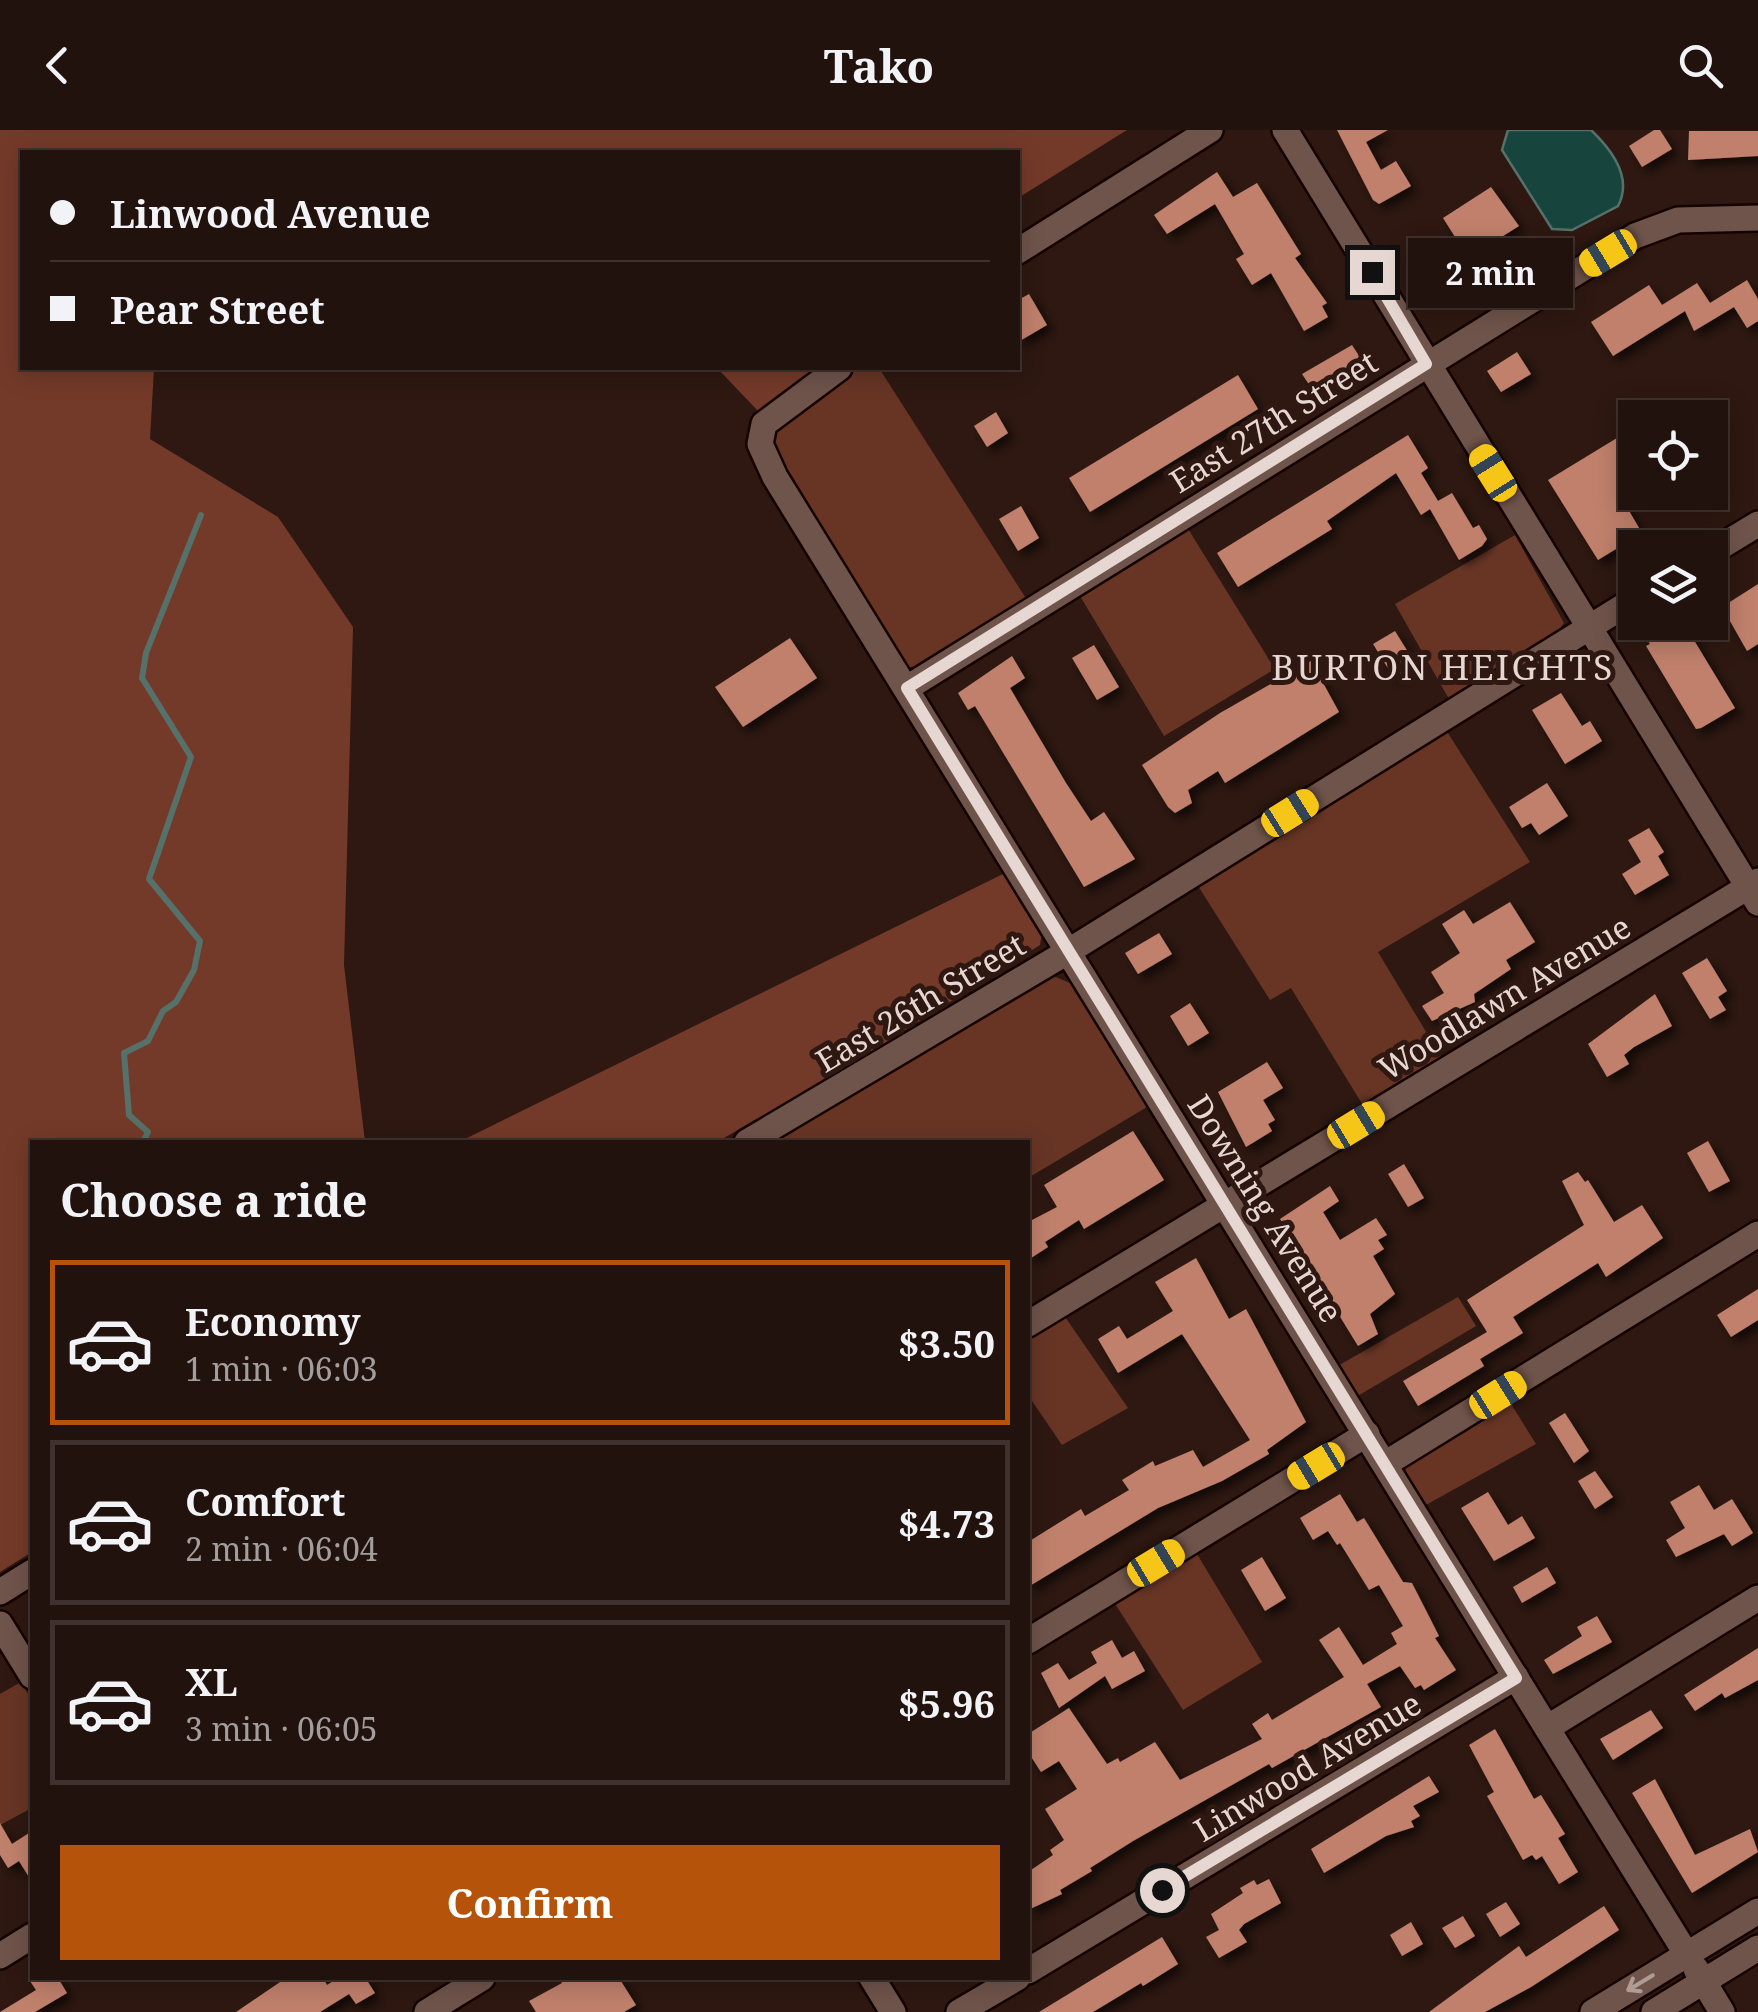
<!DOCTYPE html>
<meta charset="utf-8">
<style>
body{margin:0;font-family:"Noto Serif",serif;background:#2a1b16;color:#f1f3f6;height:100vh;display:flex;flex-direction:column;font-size:38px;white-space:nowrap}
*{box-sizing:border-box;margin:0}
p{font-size:32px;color:#a29e9d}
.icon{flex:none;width:55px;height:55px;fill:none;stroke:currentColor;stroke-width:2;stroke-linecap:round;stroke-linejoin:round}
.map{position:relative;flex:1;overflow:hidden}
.panel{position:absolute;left:30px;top:1010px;width:1000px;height:840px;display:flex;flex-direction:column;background:#22120d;border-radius:0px;box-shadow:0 5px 25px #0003,0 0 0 2px #3f322e}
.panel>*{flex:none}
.top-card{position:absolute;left:20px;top:20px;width:1000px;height:220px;border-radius:0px;box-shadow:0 5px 25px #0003,0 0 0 2px #3f322e;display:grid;align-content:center;height:220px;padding:0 30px;background:#22120d}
.buttons{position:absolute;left:1618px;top:270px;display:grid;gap:20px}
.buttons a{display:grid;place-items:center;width:110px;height:110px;border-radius:0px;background:#22120d;box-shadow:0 5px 25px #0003,0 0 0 2px #3f322e;font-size:50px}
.end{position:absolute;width:45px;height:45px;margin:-22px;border:12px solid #e7d7d2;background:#111;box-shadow:0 0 0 5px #111}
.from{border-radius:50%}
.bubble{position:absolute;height:70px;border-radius:0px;background:#22120d;box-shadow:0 5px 25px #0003,0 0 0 2px #3f322e;font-size:32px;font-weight:700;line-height:70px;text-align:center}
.car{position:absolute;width:30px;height:60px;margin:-30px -15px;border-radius:12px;box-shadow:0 0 8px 2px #0007;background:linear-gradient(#f5c518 24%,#345 0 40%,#f5c518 0 76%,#345 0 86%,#f5c518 0)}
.top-card b{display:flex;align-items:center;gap:35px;height:95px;font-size:38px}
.top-card b+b{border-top:2px solid #3f322e}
.top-card i{width:25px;height:25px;background:#f1f3f6}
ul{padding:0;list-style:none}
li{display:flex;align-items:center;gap:30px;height:165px;margin:0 20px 15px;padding:0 10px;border:5px solid #3f322e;border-radius:0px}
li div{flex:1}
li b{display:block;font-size:38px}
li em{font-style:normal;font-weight:700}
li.active{border-color:#b45309}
li>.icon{width:90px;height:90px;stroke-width:1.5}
h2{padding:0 30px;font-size:45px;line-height:120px}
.action{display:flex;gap:20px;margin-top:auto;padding:20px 30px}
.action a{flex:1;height:115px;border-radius:0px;background:#b45309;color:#fff;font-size:40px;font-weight:700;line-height:115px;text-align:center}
header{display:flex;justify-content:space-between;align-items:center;height:130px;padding:0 30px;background:#22120d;font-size:45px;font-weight:700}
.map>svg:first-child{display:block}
.green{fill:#683525}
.forest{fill:#743a29}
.water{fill:#17453e;stroke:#55716a;stroke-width:2.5}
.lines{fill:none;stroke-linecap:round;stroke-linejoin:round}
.stream{stroke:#55716a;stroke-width:6}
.building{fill:#c0806c;filter:url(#shadow)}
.minor-casing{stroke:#150301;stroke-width:30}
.tertiary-casing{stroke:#150301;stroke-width:30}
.minor{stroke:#6f544b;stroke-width:25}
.tertiary{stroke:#6f544b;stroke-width:25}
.oneway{stroke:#b19c95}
.route{stroke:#e7d7d2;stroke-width:12}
.labels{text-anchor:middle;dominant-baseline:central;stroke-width:10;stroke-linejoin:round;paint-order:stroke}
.street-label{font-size:32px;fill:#e7d7d2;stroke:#2e1811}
.neighbourhood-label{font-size:35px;letter-spacing:2.5px;fill:#e7d7d2;stroke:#2e1811}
</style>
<header><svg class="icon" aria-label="back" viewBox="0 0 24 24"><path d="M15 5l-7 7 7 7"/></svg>Tako<svg class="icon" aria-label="search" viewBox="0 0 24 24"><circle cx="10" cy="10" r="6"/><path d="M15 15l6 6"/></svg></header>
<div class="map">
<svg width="1758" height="1882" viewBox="0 0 1758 1882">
<defs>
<filter id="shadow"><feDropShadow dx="6" dy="6" stdDeviation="5" flood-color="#0009"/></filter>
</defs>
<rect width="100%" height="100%" fill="#2e1811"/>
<g class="green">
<path d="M854 238H879L1027 470 919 537H906L773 319C773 280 825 258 854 238Z"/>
<path d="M1185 394 1275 539 1164 606 1077 461Z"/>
<path d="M1515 405 1564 493 1556 503 1449 569 1395 474Z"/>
<path d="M1446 600 1530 732 1378 822 1443 930 1364 977 1291 858 1270 870 1195 751Z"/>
<path d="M1051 845 1070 853 1147 977 1028 1048V1012H769Z"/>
<path d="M1458 1167 1476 1196 1356 1267 1336 1237Z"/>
<path d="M1063 1184 1128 1278 1062 1315 1028 1265V1206Z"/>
<path d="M1508 1269 1536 1314 1424 1376 1405 1347 1406 1333Z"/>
<path d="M1194 1419 1262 1532 1183 1580 1112 1469Z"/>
<path d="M21 1552 32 1571V1686L28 1680 0 1695V1564Z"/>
</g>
<g class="forest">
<path d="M0 0H1127L1018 68V22H22V238H154L150 309 278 387 353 497 344 835 365 1012H32V1422L0 1442Z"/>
<path d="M717 238H823L759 282Z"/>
<path d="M1005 743 1042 802 1040 815 834 945 717 1012H459Z"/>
</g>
<path class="water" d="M1508 0H1591C1611 19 1633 48 1618 76L1572 100 1552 99 1502 20Z"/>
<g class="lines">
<path class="stream" d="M143 1012 148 1002 129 985 124 923 148 911 163 881 176 872 194 840 200 811 149 749 191 627 142 548 146 523 201 385"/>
</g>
<g class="building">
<path d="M1337 0H1388L1366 12 1381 40 1396 31 1411 56 1379 74 1373 70Z"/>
<path d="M1654 0H1660L1672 19 1642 37 1629 16Z"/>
<path d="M1689 1H1758V26L1688 30Z"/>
<path d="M1217 42 1233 67 1257 53 1301 124 1295 128 1327 173 1322 176 1328 187 1304 201 1271 143 1252 155 1236 129 1244 124 1215 74 1167 104 1154 85Z"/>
<path d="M1491 57 1519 96 1495 111 1502 123 1488 132 1476 113 1464 121 1443 88Z"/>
<path d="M1747 150 1758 169V191L1747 198 1734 177 1694 201 1685 181 1613 226 1591 192 1649 155 1662 175 1697 153 1710 173Z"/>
<path d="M1029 164 1047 195 1018 212V170Z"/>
<path d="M1352 215 1363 232 1316 265 1302 244Z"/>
<path d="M1517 222 1531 244 1501 262 1487 241Z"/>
<path d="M1238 245 1258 279 1090 382 1069 348Z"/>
<path d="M996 282 1008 303 987 317 974 296Z"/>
<path d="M1635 297V358L1621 367 1642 403 1598 430 1548 350Z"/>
<path d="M1408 305 1428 338 1421 343 1438 371 1452 363 1473 398 1479 395 1487 409 1482 416 1459 430 1430 379 1421 385 1396 343 1327 391 1332 399 1238 457 1217 423Z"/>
<path d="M1021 376 1039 408 1018 421 999 389Z"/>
<path d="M1758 454V514L1747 521 1722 477Z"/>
<path d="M1663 492H1683L1735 578 1701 598 1696 599 1646 516 1650 514 1644 504Z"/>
<path d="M1395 501 1416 535 1394 548 1373 514Z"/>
<path d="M790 508 817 548 743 597 715 557Z"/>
<path d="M1094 515 1119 557 1097 570 1072 528Z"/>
<path d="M1012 526 1025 548 1010 558 1066 653 1091 691 1104 682 1135 729 1084 757 975 576 968 580 958 563Z"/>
<path d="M1311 531 1339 582 1225 653 1218 641 1188 660 1192 673 1175 683 1168 677 1142 635 1220 583Z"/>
<path d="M1561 563 1582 596 1590 591 1602 611 1565 634 1532 580Z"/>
<path d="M1547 653 1568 686 1539 705 1531 693 1522 698 1509 677Z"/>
<path d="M1649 698 1664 722 1658 726 1669 745 1635 765 1622 744 1641 732 1628 710Z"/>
<path d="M1510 772 1535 812 1506 830 1511 839 1474 864 1475 872 1432 891 1422 876 1444 863 1431 842 1460 823 1442 794 1464 780 1473 794Z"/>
<path d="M1159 803 1172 824 1138 844 1125 823Z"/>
<path d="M1707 828 1727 861 1718 867 1726 880 1710 889 1682 843Z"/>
<path d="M1655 864 1672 896 1634 917 1624 925 1629 934 1607 947 1588 914Z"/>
<path d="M1190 873 1209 903 1188 916 1170 886Z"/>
<path d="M1267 932 1283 958 1263 970 1275 990 1268 994 1272 1001 1246 1017 1218 962Z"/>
<path d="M1133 1001 1164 1050 1084 1099 1079 1090 1045 1112 1048 1117 1028 1130V1082L1032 1090 1057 1077 1044 1055Z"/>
<path d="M1708 1011 1730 1051 1709 1062 1687 1023Z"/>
<path d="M1404 1034 1424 1068 1408 1077 1388 1044Z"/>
<path d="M1578 1042 1585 1052 1588 1050 1614 1092 1642 1075 1663 1108 1606 1147 1598 1133 1513 1187 1523 1203 1480 1229 1484 1236 1418 1276 1403 1251 1487 1202 1467 1170 1584 1095 1562 1051Z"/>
<path d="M1330 1056 1339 1071 1323 1082 1340 1110 1376 1088 1387 1105 1378 1110 1384 1119 1373 1126 1395 1164 1370 1184 1378 1204 1358 1216 1280 1089Z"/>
<path d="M1196 1128 1229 1189 1246 1179 1306 1292 1267 1320 1269 1324 1222 1351 1158 1378 1028 1457V1412L1081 1379 1085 1386 1129 1360 1122 1350 1153 1331 1155 1336 1193 1320 1203 1337 1250 1310 1182 1204 1118 1243 1098 1209 1119 1196 1127 1209 1173 1181 1155 1152Z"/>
<path d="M1758 1159V1190L1731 1207 1717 1185Z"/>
<path d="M1565 1283 1589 1321 1574 1333 1549 1293Z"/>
<path d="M1595 1341 1613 1367 1595 1379 1578 1351Z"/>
<path d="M1699 1355 1714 1380 1732 1369 1753 1403 1732 1416 1724 1404 1676 1427 1666 1410 1685 1398 1670 1372Z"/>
<path d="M1488 1362 1508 1395 1522 1386 1535 1408 1494 1431 1461 1378Z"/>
<path d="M1340 1364 1357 1392 1364 1388 1403 1452 1412 1453 1439 1506 1435 1508 1456 1540 1424 1560 1421 1555 1415 1558 1400 1536 1367 1554 1381 1577 1272 1638 1269 1634 1133 1711 1090 1738 1092 1741 1060 1760 1062 1764 1028 1780V1742L1053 1725 1050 1720 1064 1710 1045 1679 1077 1659 1059 1631 1041 1642 1028 1622V1604L1069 1578 1107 1634 1118 1628 1120 1632 1155 1612 1180 1650 1262 1609 1252 1594 1268 1583 1272 1590 1344 1547 1319 1510 1339 1497 1363 1535 1397 1514 1391 1503 1403 1496 1379 1455 1369 1460 1340 1413 1337 1415 1328 1401 1313 1410 1300 1388Z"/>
<path d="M1262 1427 1286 1468 1265 1481 1241 1440Z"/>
<path d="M1547 1437 1556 1453 1522 1473 1513 1457Z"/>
<path d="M1597 1486 1612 1512 1553 1544 1544 1530 1582 1506 1577 1497Z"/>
<path d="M1112 1510 1122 1528 1134 1521 1145 1541 1112 1559 1105 1546 1059 1578 1041 1543 1058 1533 1069 1550 1097 1533 1091 1522Z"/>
<path d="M1758 1518V1550L1725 1568 1722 1563 1695 1581 1684 1565Z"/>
<path d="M1651 1580 1663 1598 1613 1630 1600 1609Z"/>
<path d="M1495 1599 1534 1669 1541 1665 1565 1704 1558 1708 1578 1742 1559 1754 1542 1726 1536 1730 1532 1725 1523 1730 1487 1666 1494 1662 1469 1615Z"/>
<path d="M1429 1646 1439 1662 1413 1676 1420 1686 1411 1691 1414 1697 1386 1706 1324 1743 1311 1719Z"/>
<path d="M1655 1649 1695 1725 1750 1699 1758 1722 1692 1763 1632 1663Z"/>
<path d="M0 1693 12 1714 32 1701V1752L19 1731 8 1738 0 1725Z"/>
<path d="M1269 1749 1281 1773 1244 1794 1239 1800 1247 1812 1219 1828 1206 1807 1219 1800 1211 1784 1243 1763 1240 1758 1254 1750 1257 1755Z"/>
<path d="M1506 1772 1520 1794 1500 1807 1486 1784Z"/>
<path d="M1604 1776 1619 1800 1531 1857 1485 1882H1429L1519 1816 1526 1827Z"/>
<path d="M1463 1786 1475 1806 1455 1818 1442 1798Z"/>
<path d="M1411 1792 1423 1814 1402 1826 1390 1805Z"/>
<path d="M1162 1807 1178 1834 1143 1856 1141 1853 1093 1882H1039Z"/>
<path d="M28 1848H58L67 1863 35 1882H0L36 1860Z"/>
<path d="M286 1848H323L327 1855 338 1848H376L368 1852 375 1863 356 1874 349 1864 320 1882H236Z"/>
<path d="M559 1848H619L636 1875 624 1882H536L529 1871 562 1853Z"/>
</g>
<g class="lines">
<defs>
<g id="minor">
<path d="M1285 0 1758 773"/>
<path d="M1018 121 1210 0"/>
<path d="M839 238 764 294 760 314 775 347 1687 1825"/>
<path d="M1710 423 1758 394"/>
<path d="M907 558 1635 106 1678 90 1758 88"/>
<path d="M747 1012 1069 821 1635 469"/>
<path d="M1028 1194 1758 751"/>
<path d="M1385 1334 1758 1104"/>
<path d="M0 1462 32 1442"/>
<path d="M0 1494 32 1546"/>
<path d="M1028 1511 1367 1304"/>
<path d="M1547 1598 1758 1468"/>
<path d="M0 1826 32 1806"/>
<path d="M1028 1841 1516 1547"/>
<path d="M872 1848 893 1882"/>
<path d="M427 1882 482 1848"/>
<path d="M959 1882 1017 1848"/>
</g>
<g id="tertiary">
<path d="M1696 1839 1722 1882"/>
<path d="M1593 1882 1758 1781"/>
<path d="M1654 1882 1758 1818"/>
</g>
</defs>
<use href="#minor" class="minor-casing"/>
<use href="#tertiary" class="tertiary-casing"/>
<use href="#minor" class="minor"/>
<use href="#tertiary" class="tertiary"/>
</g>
<defs><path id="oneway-shaft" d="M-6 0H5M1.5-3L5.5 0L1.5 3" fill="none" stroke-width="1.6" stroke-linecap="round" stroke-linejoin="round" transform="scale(2.5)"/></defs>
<use class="oneway" href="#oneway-shaft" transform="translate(1640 1853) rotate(149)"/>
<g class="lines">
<path class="route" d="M1162 1760 1516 1548 907 558 1426 234 1372 142"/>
</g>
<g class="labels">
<g class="street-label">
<text transform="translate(1273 291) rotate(-32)">East 27th Street</text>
<text transform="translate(1504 867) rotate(-31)">Woodlawn Avenue</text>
<text transform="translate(920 872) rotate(-31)">East 26th Street</text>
<text transform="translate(1266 1078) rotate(58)">Downing Avenue</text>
<text transform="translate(1307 1636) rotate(-31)">Linwood Avenue</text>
</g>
<g class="neighbourhood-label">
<text x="1443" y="536">BURTON HEIGHTS</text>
</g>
</g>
</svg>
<div class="buttons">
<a><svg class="icon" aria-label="locate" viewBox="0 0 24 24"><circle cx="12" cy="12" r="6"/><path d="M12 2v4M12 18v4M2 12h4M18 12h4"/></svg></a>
<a><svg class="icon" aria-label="layers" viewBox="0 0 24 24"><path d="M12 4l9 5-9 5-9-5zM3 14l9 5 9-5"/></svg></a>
</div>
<i class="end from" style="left:1162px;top:1760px"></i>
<i class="end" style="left:1372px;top:142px"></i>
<div class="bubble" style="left:1408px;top:108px;width:165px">2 min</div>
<i class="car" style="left:1608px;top:123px;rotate:239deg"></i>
<i class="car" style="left:1493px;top:343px;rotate:328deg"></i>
<i class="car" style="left:1290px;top:683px;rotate:58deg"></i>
<i class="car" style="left:1356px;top:995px;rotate:59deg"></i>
<i class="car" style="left:1498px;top:1265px;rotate:58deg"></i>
<i class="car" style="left:1316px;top:1336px;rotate:239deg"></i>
<i class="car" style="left:1156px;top:1433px;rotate:59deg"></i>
<div class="top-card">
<b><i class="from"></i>Linwood Avenue</b>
<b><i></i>Pear Street</b>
</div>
<section class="panel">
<h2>Choose a ride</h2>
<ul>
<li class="active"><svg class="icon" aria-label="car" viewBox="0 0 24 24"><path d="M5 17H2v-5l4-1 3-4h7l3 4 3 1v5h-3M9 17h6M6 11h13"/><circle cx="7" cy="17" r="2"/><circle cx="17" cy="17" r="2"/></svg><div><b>Economy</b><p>1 min · 06:03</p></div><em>$3.50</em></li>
<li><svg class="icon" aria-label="car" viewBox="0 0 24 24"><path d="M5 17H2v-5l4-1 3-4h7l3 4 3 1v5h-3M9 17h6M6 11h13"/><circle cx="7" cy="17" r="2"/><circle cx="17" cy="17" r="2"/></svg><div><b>Comfort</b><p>2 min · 06:04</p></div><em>$4.73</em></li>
<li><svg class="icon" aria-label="car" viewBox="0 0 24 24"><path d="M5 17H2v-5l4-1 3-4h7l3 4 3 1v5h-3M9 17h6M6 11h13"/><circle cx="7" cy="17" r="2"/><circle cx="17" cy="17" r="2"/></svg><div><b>XL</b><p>3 min · 06:05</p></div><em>$5.96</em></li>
</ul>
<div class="action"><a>Confirm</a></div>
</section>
</div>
